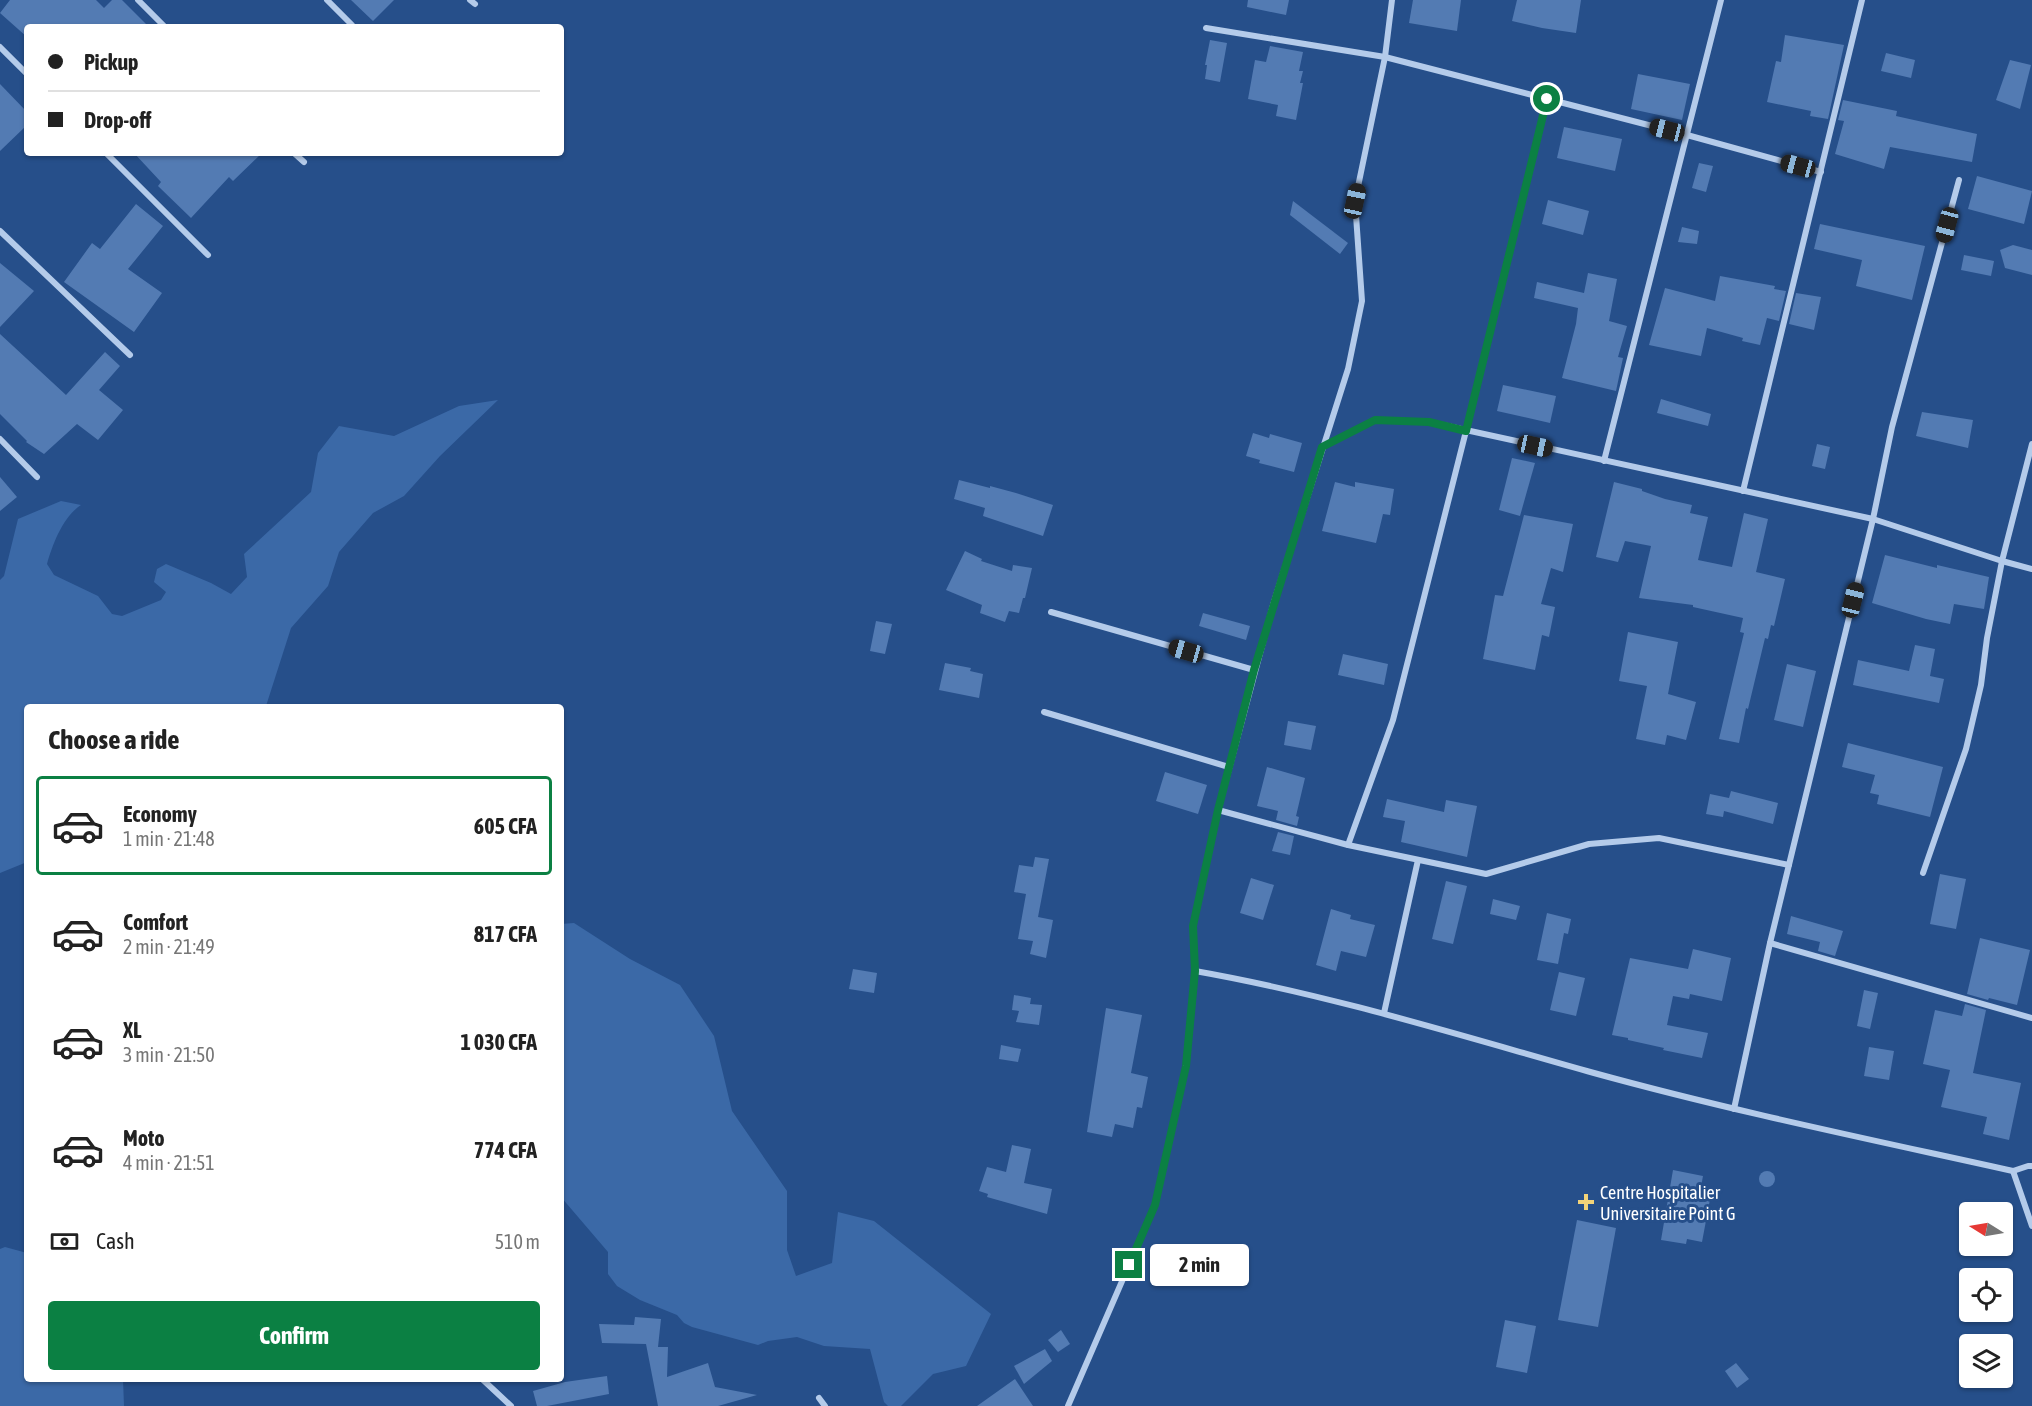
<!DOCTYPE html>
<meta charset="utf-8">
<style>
body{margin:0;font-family:"Asap Condensed",sans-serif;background:#f6f6f6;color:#222;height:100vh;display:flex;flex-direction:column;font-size:22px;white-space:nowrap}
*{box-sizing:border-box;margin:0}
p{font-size:20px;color:#767676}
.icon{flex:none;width:33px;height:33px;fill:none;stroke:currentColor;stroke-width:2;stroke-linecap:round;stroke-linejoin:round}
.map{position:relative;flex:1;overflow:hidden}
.drawer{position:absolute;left:24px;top:704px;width:540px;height:678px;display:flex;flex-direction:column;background:#fff;border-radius:6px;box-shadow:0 2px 4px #0004}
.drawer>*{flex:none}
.guide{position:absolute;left:24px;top:24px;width:540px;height:132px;border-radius:6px;box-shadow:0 2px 4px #0004;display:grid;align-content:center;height:132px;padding:0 24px;background:#fff}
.needle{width:39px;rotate:281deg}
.buttons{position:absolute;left:1959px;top:1202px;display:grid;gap:12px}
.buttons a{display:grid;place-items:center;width:54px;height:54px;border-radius:6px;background:#fff;box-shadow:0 2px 4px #0004;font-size:30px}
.end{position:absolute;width:27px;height:27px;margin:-14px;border:8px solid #0b8043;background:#fff;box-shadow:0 0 0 3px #fff}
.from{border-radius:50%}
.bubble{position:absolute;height:42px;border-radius:6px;background:#fff;box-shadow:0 2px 4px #0004;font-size:20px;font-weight:700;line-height:42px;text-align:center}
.car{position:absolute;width:18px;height:36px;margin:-18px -9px;border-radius:8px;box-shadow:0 0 4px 2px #0007;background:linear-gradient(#222 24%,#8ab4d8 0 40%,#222 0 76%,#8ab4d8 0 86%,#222 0)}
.guide b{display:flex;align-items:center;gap:21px;height:57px;font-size:22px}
.guide b+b{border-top:2px solid #e0e0e0}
.guide i{width:15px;height:15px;background:#222}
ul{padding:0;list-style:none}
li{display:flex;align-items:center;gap:18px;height:99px;margin:0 12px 9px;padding:0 12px;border:3px solid transparent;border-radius:6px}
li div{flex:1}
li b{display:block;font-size:22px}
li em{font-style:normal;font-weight:700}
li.selected{border-color:#0b8043}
li>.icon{width:54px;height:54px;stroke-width:1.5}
h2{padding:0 24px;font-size:27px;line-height:72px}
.pay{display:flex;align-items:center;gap:15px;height:66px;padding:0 24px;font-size:22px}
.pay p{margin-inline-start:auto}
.cta{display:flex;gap:12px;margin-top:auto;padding:12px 24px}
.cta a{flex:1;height:69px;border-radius:6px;background:#0b8043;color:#fff;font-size:24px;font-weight:700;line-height:69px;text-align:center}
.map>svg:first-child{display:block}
.green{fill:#3b69a7}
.building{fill:#537bb3}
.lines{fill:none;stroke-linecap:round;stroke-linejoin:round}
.minor{stroke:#b4cbea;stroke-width:6}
.route{stroke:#0b8043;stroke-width:8}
.poi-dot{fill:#f2d379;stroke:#264f8a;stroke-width:2}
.labels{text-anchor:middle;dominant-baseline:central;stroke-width:6;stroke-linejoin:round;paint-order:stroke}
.poi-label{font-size:18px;fill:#fff;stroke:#264f8a;text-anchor:start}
</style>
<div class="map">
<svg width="2032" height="1406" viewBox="0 0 2032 1406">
<rect width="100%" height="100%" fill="#264f8a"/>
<g class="green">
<path d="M498 400 440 456 404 496 373 513 339 552 328 586 291 628 266 706H27V862L0 873V580L4 576 18 519 61 501 81 505C63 517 53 543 47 564L54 575 98 596 112 614 122 616 161 600 166 592 154 582 157 569 166 564 211 583 231 594 247 577 244 554 311 492 318 453 339 426 394 436 459 406Z"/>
<path d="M574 923 630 959 680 985 714 1036 732 1111 787 1191V1250L796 1276 832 1263 838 1212 874 1221 991 1314 966 1366 933 1374 901 1406H888L884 1402 870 1349 824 1346 797 1337 768 1341 758 1345 692 1327 684 1323 677 1315 640 1300 617 1286 608 1274V1252L561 1197V924Z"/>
<path d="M5 1247 27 1253V1378L123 1379 124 1406H0V1249Z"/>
</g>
<g class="building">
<path d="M10 0H96L104 8 112 0H122L149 27H27V37L0 13Z"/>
<path d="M351 0H394L373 21Z"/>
<path d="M1248 0H1289L1286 15 1247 7Z"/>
<path d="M1413 0H1461L1457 31 1409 23Z"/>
<path d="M1517 0H1581L1576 33 1542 28 1512 21Z"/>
<path d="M1785 35 1844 45 1828 119 1810 116 1811 111 1767 102 1776 61 1781 62Z"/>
<path d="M1210 40 1227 43 1220 82 1205 79 1207 65H1205Z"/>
<path d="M1270 46 1303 52 1299 71H1303L1300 83H1303L1296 120 1276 116 1278 105 1248 99 1255 60 1266 62Z"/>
<path d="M1886 53 1915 60 1911 78 1881 71Z"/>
<path d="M2010 60 2031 65 2020 109 1996 100Z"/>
<path d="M1638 74 1690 84 1682 120 1631 109Z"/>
<path d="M0 84 27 112V125L0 151Z"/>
<path d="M1843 100 1897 111 1896 116 1977 134 1972 162 1890 147 1884 169 1835 154 1844 121 1838 120Z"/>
<path d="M1564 127 1622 139 1615 171 1557 158Z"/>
<path d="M134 153H262L233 181 229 177 191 218 158 186 161 182Z"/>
<path d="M1699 163 1713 166 1706 192 1692 188Z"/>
<path d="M1977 176 2032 191 2024 224 1968 209Z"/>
<path d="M1548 200 1589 211 1583 235 1542 224Z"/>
<path d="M1293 201 1348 243 1340 254 1290 215Z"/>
<path d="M136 204 163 226 128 269 162 293 134 332 64 282 92 243 100 249Z"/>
<path d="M1820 224 1925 246 1912 300 1856 286 1862 260 1814 249Z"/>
<path d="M1682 227 1699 231 1697 244 1678 242Z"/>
<path d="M2013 245 2032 250V275L2005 268 2000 250Z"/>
<path d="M1964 255 1994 261 1991 276 1961 270Z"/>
<path d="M0 263 34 291 0 327Z"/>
<path d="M1588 273 1617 279 1609 321 1627 326 1618 357 1623 358 1616 391 1562 378 1576 324 1578 308 1534 298 1537 282 1584 293Z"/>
<path d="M1720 276 1775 286 1774 289 1786 291 1779 321 1767 318 1760 345 1742 341 1743 338 1707 328 1701 356 1649 345 1665 288 1715 301Z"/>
<path d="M1796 293 1821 297 1814 330 1789 324Z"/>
<path d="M0 334 66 395 105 352 120 366 99 390 123 410 98 440 77 424 44 454 26 442 27 441 0 414Z"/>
<path d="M1503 385 1556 396 1550 423 1497 411Z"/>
<path d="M1661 399 1711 414 1708 426 1657 413Z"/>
<path d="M1922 412 1973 420 1968 448 1916 436Z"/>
<path d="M1253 433 1269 438 1270 434 1302 443 1294 472 1259 463 1260 460 1246 456Z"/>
<path d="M1817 444 1830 447 1825 469 1812 466Z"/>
<path d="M1512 458 1535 463 1520 516 1499 510Z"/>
<path d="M0 477 17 497 0 511Z"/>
<path d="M959 480 990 488V486L1016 493 1053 505 1043 536 983 516 985 508 954 499Z"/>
<path d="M1335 482 1355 487V482L1394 489 1390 515 1383 514 1376 543 1322 531Z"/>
<path d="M1614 482 1642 489V491L1665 499 1692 505 1690 513 1708 517 1698 560 1732 567 1744 513 1768 519 1756 572 1785 579 1774 626 1771 625 1768 639 1765 638 1748 709 1746 708 1739 743 1719 739 1744 633 1740 632 1743 618 1693 607V605L1639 598 1651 546 1625 541 1618 562 1596 557Z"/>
<path d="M1524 515 1573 524 1563 572 1551 568 1541 604 1555 607 1549 637 1542 635 1535 670 1483 659 1495 595 1503 596Z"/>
<path d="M965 551 982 559 981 561 1012 571 1013 565 1032 568 1025 598H1023L1019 613 1009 611 1005 622 980 613 982 605 946 590Z"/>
<path d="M1885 555 1937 568V565L1989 577 1984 609 1954 604 1950 624 1926 619 1872 603Z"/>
<path d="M1203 613 1250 626 1246 640 1199 626Z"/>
<path d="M876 621 892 624 885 654 870 651Z"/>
<path d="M1628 632 1678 642 1668 694 1696 702 1686 740 1667 735 1665 745 1636 739 1647 686 1619 681Z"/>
<path d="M1915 645 1935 649 1930 676 1944 679 1939 703 1853 685 1858 660 1909 671Z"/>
<path d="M1343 654 1388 664 1384 685 1338 675Z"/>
<path d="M945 663 971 668 970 671 983 674 979 698 939 690Z"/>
<path d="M1787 664 1816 671 1803 727 1774 720Z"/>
<path d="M1288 721 1316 726 1311 750 1284 745Z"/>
<path d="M1848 743 1943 767 1930 817 1877 804 1879 795 1870 793 1875 775 1842 767Z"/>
<path d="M1267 767 1305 778 1296 816 1299 817 1297 826 1276 820 1278 811 1257 806Z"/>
<path d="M1165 772 1207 785 1198 814 1156 801Z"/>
<path d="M1731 791 1778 803 1773 824 1724 811 1723 817 1706 814 1710 794 1729 798Z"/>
<path d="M1387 799 1444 812 1446 800 1477 806 1467 857 1401 842 1405 821 1383 817Z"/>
<path d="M1278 832 1294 836 1290 855 1272 851Z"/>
<path d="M1035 857 1049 859 1038 917 1053 920 1046 958 1030 954 1033 941 1018 939 1026 894 1014 892 1019 865 1033 867Z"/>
<path d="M1940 874 1966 879 1956 929 1930 924Z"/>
<path d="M1251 878 1274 885 1263 920 1240 913Z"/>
<path d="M1446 881 1467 886 1453 944 1432 939Z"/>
<path d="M1493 899 1520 906 1516 920 1490 914Z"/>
<path d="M1331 909 1351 915 1350 919 1375 925 1366 957 1341 951 1336 971 1316 965Z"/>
<path d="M1547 913 1571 919 1568 934 1564 933 1558 964 1537 960Z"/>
<path d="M1791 916 1843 931 1835 956 1818 951 1820 942 1787 934Z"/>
<path d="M1980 938 2030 950 2017 1005 1989 998 1988 1000 1967 994Z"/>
<path d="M1693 949 1731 958 1722 1001 1690 994 1689 999 1673 996 1667 1025 1708 1033 1702 1058 1663 1050 1664 1048 1628 1040V1038L1612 1035 1630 958 1688 969Z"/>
<path d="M853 969 877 973 874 993 849 989Z"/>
<path d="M1559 972 1585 978 1576 1016 1550 1010Z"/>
<path d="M1864 990 1878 993 1870 1029 1857 1026Z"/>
<path d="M1014 995 1031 998 1030 1004 1042 1005 1039 1025 1016 1022 1019 1011 1012 1010Z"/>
<path d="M1965 1004 1986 1010 1973 1073 2021 1083 2009 1140 1983 1134 1987 1117 1941 1107 1950 1070 1923 1064 1935 1010 1962 1016Z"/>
<path d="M1106 1008 1142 1015 1131 1073 1148 1077 1142 1108 1137 1107 1133 1128 1115 1124 1112 1137 1087 1132Z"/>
<path d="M1001 1045 1021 1049 1018 1062 999 1059Z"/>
<path d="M1869 1047 1894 1051 1889 1080 1864 1076Z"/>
<path d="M1012 1145 1031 1149 1024 1183 1052 1189 1047 1214 987 1197 988 1194 979 1191 987 1167 1006 1172Z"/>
<path d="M1673 1170 1703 1176 1700 1192 1711 1194 1702 1242 1687 1239 1686 1244 1661 1240Z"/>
<circle cx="1767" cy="1179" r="8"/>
<path d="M1577 1220 1616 1228 1598 1327 1558 1320Z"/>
<path d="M635 1317 661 1319 658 1347H668L667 1377 708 1363 715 1387 757 1395 718 1406H658L646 1344 602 1343 599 1324 634 1325Z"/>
<path d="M1505 1320 1536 1326 1527 1373 1496 1367Z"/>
<path d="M1061 1330 1070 1344 1058 1352 1048 1340Z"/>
<path d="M1045 1349 1052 1361 1024 1384 1014 1366Z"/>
<path d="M1736 1363 1749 1379 1737 1388 1725 1371Z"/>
<path d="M607 1376 609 1394 547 1406H537L533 1391 565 1382Z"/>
<path d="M1015 1379 1033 1406H977Z"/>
</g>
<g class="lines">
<g class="minor">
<path d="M138 0 165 27"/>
<path d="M327 0 352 25"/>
<path d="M470 0 475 4"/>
<path d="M1206 28 1385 57 1687 135 1821 172"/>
<path d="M0 47 27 74"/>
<path d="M106 153 208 255"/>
<path d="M294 153 304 162"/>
<path d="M0 231 130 355"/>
<path d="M0 439 37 477"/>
<path d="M2032 444 2002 561 2032 569"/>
<path d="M1322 447 1375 420 1429 422 1873 519 2002 561 1987 638 1981 685 1966 749 1923 873"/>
<path d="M1604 461 1721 0"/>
<path d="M1743 491 1862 0"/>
<path d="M1051 612 1254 670"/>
<path d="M1044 712 1229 767"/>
<path d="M1218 810 1348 845 1486 874 1589 844 1659 838 1789 865"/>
<path d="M1348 845 1393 720 1466 431 1547 99"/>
<path d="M1770 943 2032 1018"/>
<path d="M1195 971C1331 995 1462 1036 1594 1073 1732 1111 1873 1140 2013 1171L2028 1166H2032"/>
<path d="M1384 1013 1418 860"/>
<path d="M1734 1109 1770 943 1873 519 1892 427 1959 180"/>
<path d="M2013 1171 2032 1226"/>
<path d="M481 1378 511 1406"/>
<path d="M819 1398 825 1406"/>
<path d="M1068 1406 1155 1205 1186 1066 1195 971 1193 926 1218 810 1273 605 1348 369 1362 301 1355 201 1385 57 1392 0"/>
</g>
</g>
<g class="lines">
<path class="route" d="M1129 1265 1155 1205 1186 1066 1195 971 1193 926 1218 810 1254 670 1322 447 1375 420 1429 422 1466 431 1547 99"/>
</g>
<path class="poi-dot" d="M1583 1193h6v6h6v6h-6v6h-6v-6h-6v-6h6z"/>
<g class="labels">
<g class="poi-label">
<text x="1600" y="1192">Centre Hospitalier<tspan x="1600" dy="21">Universitaire Point G</tspan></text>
</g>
</g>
</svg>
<div class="buttons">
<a><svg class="needle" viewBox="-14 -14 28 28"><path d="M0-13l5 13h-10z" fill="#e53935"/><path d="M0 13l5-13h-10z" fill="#767676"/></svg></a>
<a><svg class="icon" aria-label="locate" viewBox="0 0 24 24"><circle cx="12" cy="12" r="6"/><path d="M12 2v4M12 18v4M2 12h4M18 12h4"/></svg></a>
<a><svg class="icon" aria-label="layers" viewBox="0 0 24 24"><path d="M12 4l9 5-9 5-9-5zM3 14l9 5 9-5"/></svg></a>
</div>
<i class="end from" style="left:1547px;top:99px"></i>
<i class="end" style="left:1129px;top:1265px"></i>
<div class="bubble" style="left:1150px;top:1244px;width:99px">2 min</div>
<i class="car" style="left:1667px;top:130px;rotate:284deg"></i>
<i class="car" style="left:1798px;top:166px;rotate:285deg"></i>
<i class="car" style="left:1355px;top:201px;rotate:12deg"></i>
<i class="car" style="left:1947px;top:225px;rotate:195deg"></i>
<i class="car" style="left:1535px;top:446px;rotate:102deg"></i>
<i class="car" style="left:1853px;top:600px;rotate:14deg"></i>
<i class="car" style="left:1186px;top:651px;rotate:286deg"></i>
<div class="guide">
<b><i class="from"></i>Pickup</b>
<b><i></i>Drop-off</b>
</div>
<section class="drawer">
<h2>Choose a ride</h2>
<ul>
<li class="selected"><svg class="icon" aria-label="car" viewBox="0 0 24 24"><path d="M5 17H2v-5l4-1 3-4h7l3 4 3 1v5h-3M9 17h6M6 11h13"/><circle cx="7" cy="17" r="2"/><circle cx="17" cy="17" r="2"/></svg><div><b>Economy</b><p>1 min · 21:48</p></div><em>605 CFA</em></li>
<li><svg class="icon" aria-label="car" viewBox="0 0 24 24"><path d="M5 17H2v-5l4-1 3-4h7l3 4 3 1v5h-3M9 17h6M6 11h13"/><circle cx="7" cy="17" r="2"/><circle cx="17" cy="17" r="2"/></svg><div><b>Comfort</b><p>2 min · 21:49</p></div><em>817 CFA</em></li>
<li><svg class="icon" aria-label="car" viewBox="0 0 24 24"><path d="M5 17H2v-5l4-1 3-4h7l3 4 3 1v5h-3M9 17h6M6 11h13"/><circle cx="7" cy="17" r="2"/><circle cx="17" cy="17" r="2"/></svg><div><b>XL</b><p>3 min · 21:50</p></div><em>1 030 CFA</em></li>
<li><svg class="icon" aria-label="car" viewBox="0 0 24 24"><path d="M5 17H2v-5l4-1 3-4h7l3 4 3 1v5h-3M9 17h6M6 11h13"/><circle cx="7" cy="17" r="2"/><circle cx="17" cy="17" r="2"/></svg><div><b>Moto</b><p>4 min · 21:51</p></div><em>774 CFA</em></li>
</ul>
<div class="pay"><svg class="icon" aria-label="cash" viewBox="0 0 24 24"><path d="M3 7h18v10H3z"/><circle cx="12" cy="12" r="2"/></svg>Cash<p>510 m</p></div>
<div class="cta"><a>Confirm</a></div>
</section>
</div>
